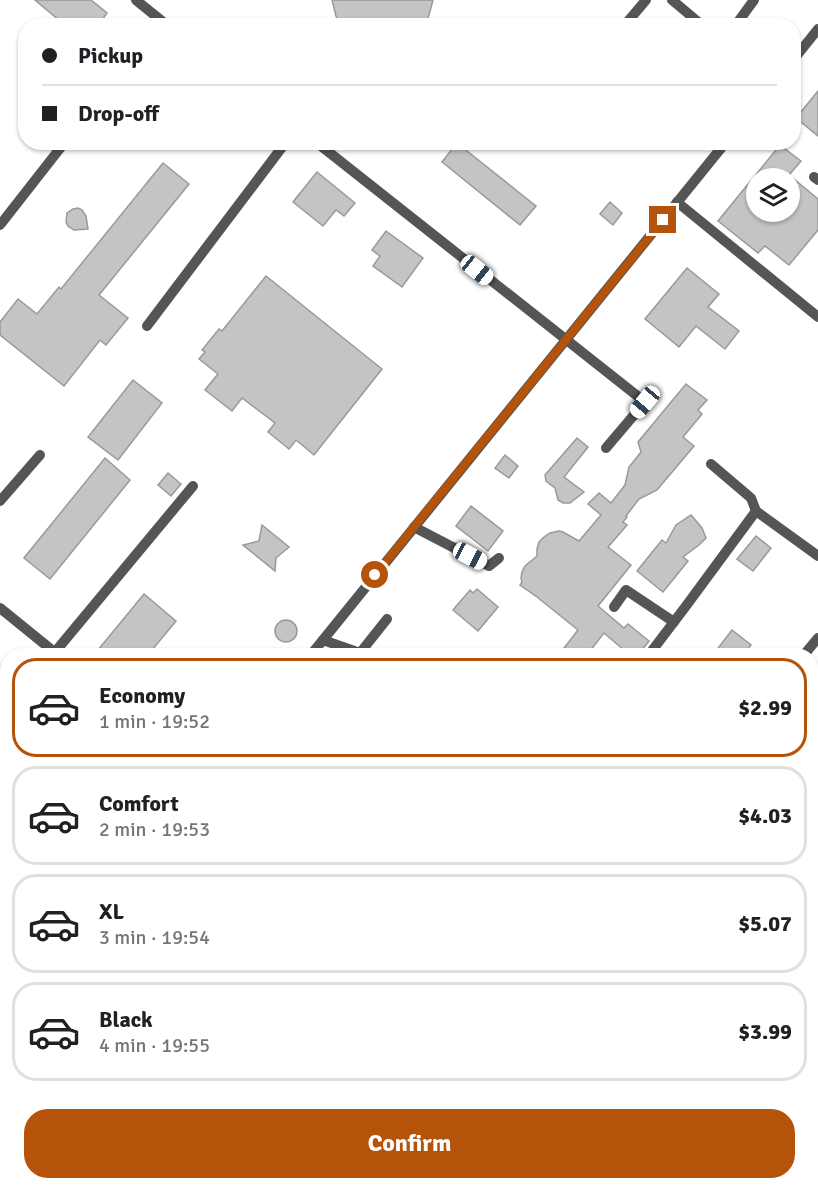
<!DOCTYPE html>
<meta charset="utf-8">
<style>
body{margin:0;font-family:Signika,sans-serif;background:#f6f6f6;color:#202124;height:100vh;display:flex;flex-direction:column;font-size:22px;white-space:nowrap}
*{box-sizing:border-box;margin:0}
p{font-size:20px;color:#757577}
.icon{flex:none;width:33px;height:33px;fill:none;stroke:currentColor;stroke-width:2;stroke-linecap:round;stroke-linejoin:round}
.map{position:relative;flex:1;overflow:hidden}
.panel{position:absolute;left:0px;top:648px;width:819px;height:542px;display:flex;flex-direction:column;background:#fff;border-radius:24px 24px 0 0;box-shadow:0 2px 4px #0004}
.panel>*{flex:none}
.guide{position:absolute;left:18px;top:18px;width:783px;height:132px;border-radius:24px;box-shadow:0 2px 4px #0004;display:grid;align-content:center;height:132px;padding:0 24px;background:#fff}
.controls{position:absolute;left:746px;top:168px;display:grid;gap:12px}
.controls a{display:grid;place-items:center;width:54px;height:54px;border-radius:50%;background:#fff;box-shadow:0 2px 4px #0004;font-size:30px}
.end{position:absolute;width:27px;height:27px;margin:-14px;border:8px solid #b45309;background:#fff;box-shadow:0 0 0 3px #fff}
.from{border-radius:50%}
.car{position:absolute;width:18px;height:36px;margin:-18px -9px;border-radius:8px;box-shadow:0 0 4px 2px #0007;background:linear-gradient(#fff 24%,#345 0 40%,#fff 0 76%,#345 0 86%,#fff 0)}
.guide b{display:flex;align-items:center;gap:21px;height:57px;font-size:22px}
.guide b+b{border-top:2px solid #e0e0e0}
.guide i{width:15px;height:15px;background:#202124}
ul{padding:10px 0 0;list-style:none}
li{display:flex;align-items:center;gap:18px;height:99px;margin:0 12px 9px;padding:0 12px;border:3px solid #e0e0e0;border-radius:24px}
li div{flex:1}
li b{display:block;font-size:22px}
li em{font-style:normal;font-weight:700}
li.on{border-color:#b45309}
li>.icon{width:54px;height:54px;stroke-width:1.5}
.cta{display:flex;gap:12px;margin-top:auto;padding:12px 24px}
.cta a{flex:1;height:69px;border-radius:24px;background:#b45309;color:#fff;font-size:24px;font-weight:700;line-height:69px;text-align:center}
.map>svg:first-child{display:block}
.building{fill:#c4c4c4;stroke:#999;stroke-width:1.5;fill-rule:evenodd}
.lines{fill:none;stroke-linecap:round;stroke-linejoin:round}
.lane{stroke:#555;stroke-width:10}
.route{stroke:#b45309;stroke-width:8}
</style>
<div class="map">
<svg width="818" height="1189" viewBox="0 0 818 1189">
<rect width="100%" height="100%" fill="#fff"/>
<g class="building">
<path d="M35 0H91L107 13 98 26H66Z"/>
<path d="M332 0H433L429 15 425 26H340L336 16Z"/>
<path d="M818 91V136L796 118Z"/>
<path d="M457 143 536 206 520 225 442 162Z"/>
<path d="M780 145 801 161 789 175 818 199V230L789 265 765 246 758 253 718 221ZM789 176V212H756V178H787Z"/>
<path d="M163 163 189 184 99 295 128 318 106 345 100 340 64 386 0 335V322L18 299 37 314 59 287 61 289Z"/>
<path d="M317 172 355 203 344 216 336 210 323 226 293 202Z"/>
<path d="M610 202 622 213 613 225 600 214Z"/>
<path d="M78 208 82 210 86 216 88 229 74 230 68 226 66 222 67 213 73 209Z"/>
<path d="M386 231 423 258 402 287 373 266 380 256 372 250Z"/>
<path d="M687 268 719 294 708 307 739 331 725 349 696 326 679 347 645 319Z"/>
<path d="M266 276 382 369 314 455 296 440 289 449 268 432 275 423 242 398 232 411 205 390 218 374 199 359 205 352 202 350 219 329 222 331Z"/>
<path d="M133 380 162 403 118 460 88 437Z"/>
<path d="M686 384 707 400 698 410 702 414 683 437 694 446 657 490 639 499 626 516 627 517 623 522 627 525 608 547 631 565 598 606 624 628 628 624 649 641 637 656H631L604 633 586 656H558L578 630 537 597 520 585 522 582 521 578 522 572 525 566 537 556V549L539 542 544 537 550 533 559 531 563 532 579 541 601 515 588 504 599 493 611 503 625 485 629 467 641 452 638 442Z"/>
<path d="M577 438 588 447 564 477 584 492 570 503H563L558 500 555 488 546 481 545 475Z"/>
<path d="M505 455 518 466 509 478 495 468Z"/>
<path d="M105 458 130 480 50 579 24 558Z"/>
<path d="M168 473 181 484 171 496 158 485Z"/>
<path d="M471 506 503 531 488 551 456 526Z"/>
<path d="M691 515 702 528 706 538 699 545 683 557 688 561 663 592 637 571 662 540 666 543 676 525Z"/>
<path d="M262 525 289 547 276 558 275 571 243 545 259 541Z"/>
<path d="M756 536 771 548 753 571 737 559Z"/>
<path d="M477 589 498 607 478 631 453 610 470 590 473 593Z"/>
<path d="M144 594 176 621 147 656H93Z"/>
<circle cx="286" cy="631" r="11"/>
<path d="M732 630 751 645 743 656H712Z"/>
</g>
<g class="lines">
<g class="lane">
<path d="M136 0 168 26"/>
<path d="M672 0 703 26"/>
<path d="M624 26 646 0"/>
<path d="M735 26 754 0"/>
<path d="M794 59 818 29"/>
<path d="M316 142 645 402 606 448"/>
<path d="M814 177 818 180"/>
<path d="M677 202 818 317"/>
<path d="M0 225 65 142"/>
<path d="M147 326 286 142"/>
<path d="M711 464 751 498 756 511 818 556"/>
<path d="M0 501 40 455"/>
<path d="M414 527 489 566 499 558"/>
<path d="M614 607 626 590 674 622"/>
<path d="M0 608 58 655"/>
<path d="M323 640 360 653 387 619"/>
<path d="M55 652 193 486"/>
<path d="M310 656 726 142"/>
<path d="M648 656 686 606 756 511"/>
<path d="M803 656 818 638"/>
<path d="M0 689 8 695"/>
<path d="M812 875 818 867"/>
<path d="M0 1038 8 1029"/>
<path d="M812 1127 818 1119"/>
<path d="M597 1182 600 1189"/>
<path d="M708 1182 717 1189"/>
<path d="M399 1189 405 1182"/>
<path d="M762 1189 767 1182"/>
</g>
</g>
<g class="lines">
<path class="route" d="M375 575 663 220"/>
</g>
</svg>
<div class="controls">
<a><svg class="icon" aria-label="layers" viewBox="0 0 24 24"><path d="M12 4l9 5-9 5-9-5zM3 14l9 5 9-5"/></svg></a>
</div>
<i class="end from" style="left:375px;top:575px"></i>
<i class="end" style="left:663px;top:220px"></i>
<i class="car" style="left:477px;top:270px;rotate:129deg"></i>
<i class="car" style="left:645px;top:402px;rotate:220deg"></i>
<i class="car" style="left:470px;top:556px;rotate:118deg"></i>
<div class="guide">
<b><i class="from"></i>Pickup</b>
<b><i></i>Drop-off</b>
</div>
<section class="panel">
<ul>
<li class="on"><svg class="icon" aria-label="car" viewBox="0 0 24 24"><path d="M5 17H2v-5l4-1 3-4h7l3 4 3 1v5h-3M9 17h6M6 11h13"/><circle cx="7" cy="17" r="2"/><circle cx="17" cy="17" r="2"/></svg><div><b>Economy</b><p>1 min · 19:52</p></div><em>$2.99</em></li>
<li><svg class="icon" aria-label="car" viewBox="0 0 24 24"><path d="M5 17H2v-5l4-1 3-4h7l3 4 3 1v5h-3M9 17h6M6 11h13"/><circle cx="7" cy="17" r="2"/><circle cx="17" cy="17" r="2"/></svg><div><b>Comfort</b><p>2 min · 19:53</p></div><em>$4.03</em></li>
<li><svg class="icon" aria-label="car" viewBox="0 0 24 24"><path d="M5 17H2v-5l4-1 3-4h7l3 4 3 1v5h-3M9 17h6M6 11h13"/><circle cx="7" cy="17" r="2"/><circle cx="17" cy="17" r="2"/></svg><div><b>XL</b><p>3 min · 19:54</p></div><em>$5.07</em></li>
<li><svg class="icon" aria-label="car" viewBox="0 0 24 24"><path d="M5 17H2v-5l4-1 3-4h7l3 4 3 1v5h-3M9 17h6M6 11h13"/><circle cx="7" cy="17" r="2"/><circle cx="17" cy="17" r="2"/></svg><div><b>Black</b><p>4 min · 19:55</p></div><em>$3.99</em></li>
</ul>
<div class="cta"><a>Confirm</a></div>
</section>
</div>
